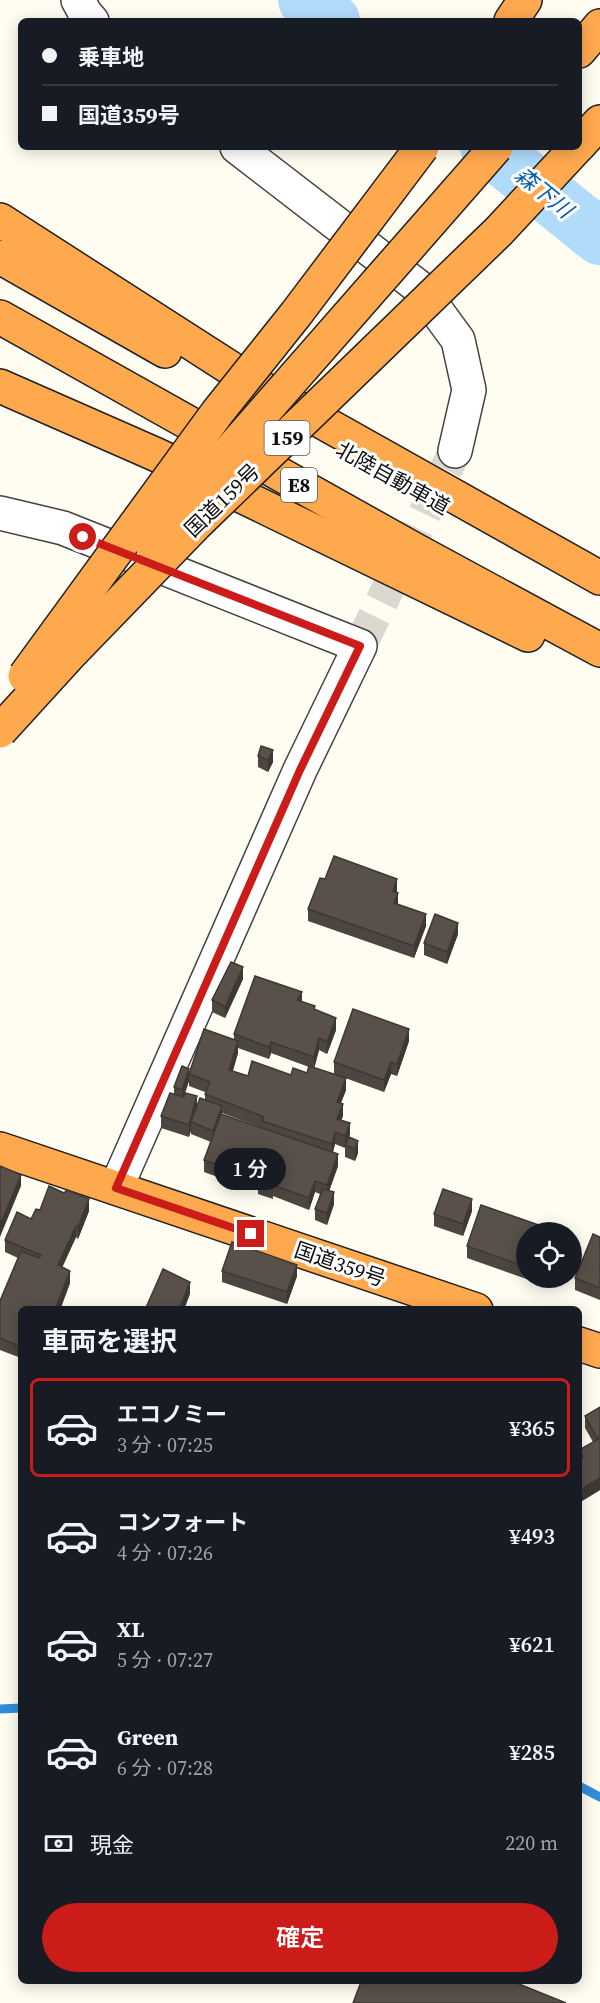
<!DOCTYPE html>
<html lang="ja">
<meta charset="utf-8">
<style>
body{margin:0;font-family:"Source Serif 4","Noto Sans JP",serif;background:#20242c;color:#f1f3f6;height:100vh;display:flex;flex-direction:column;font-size:22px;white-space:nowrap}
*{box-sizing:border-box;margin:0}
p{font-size:20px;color:#9ea1a6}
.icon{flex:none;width:33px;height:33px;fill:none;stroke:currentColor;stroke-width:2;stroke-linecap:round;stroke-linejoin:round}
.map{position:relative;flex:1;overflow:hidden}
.sheet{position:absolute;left:18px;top:1306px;width:564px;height:678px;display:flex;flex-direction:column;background:#171b24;border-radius:9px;box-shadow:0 3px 15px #0003}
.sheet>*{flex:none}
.guide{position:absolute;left:18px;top:18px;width:564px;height:132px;border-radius:9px;box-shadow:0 3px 15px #0003;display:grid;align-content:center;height:132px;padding:0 24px;background:#171b24}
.controls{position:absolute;left:516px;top:1222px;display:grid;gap:12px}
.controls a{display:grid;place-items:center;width:66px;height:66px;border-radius:50%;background:#171b24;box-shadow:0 3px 15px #0003;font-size:30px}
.end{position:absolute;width:27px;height:27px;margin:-14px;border:8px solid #cb1c1a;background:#fff;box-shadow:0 0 0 3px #fff}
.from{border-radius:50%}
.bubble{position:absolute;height:42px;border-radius:21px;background:#171b24;box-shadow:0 3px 15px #0003;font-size:20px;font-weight:600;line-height:42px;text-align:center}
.guide b{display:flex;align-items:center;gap:21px;height:57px;font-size:22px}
.guide b+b{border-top:2px solid #363941}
.guide i{width:15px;height:15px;background:#f1f3f6}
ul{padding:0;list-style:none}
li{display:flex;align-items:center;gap:18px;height:99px;margin:0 12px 9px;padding:0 12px;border:3px solid transparent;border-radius:9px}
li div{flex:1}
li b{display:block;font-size:22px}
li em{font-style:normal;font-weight:600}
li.selected{border-color:#cb1c1a}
li>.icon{width:54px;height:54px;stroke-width:1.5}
h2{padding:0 24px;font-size:27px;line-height:72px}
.pay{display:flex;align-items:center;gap:15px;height:66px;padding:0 24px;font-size:22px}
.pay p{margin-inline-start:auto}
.cta{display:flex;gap:12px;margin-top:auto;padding:12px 24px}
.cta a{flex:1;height:69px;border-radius:36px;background:#cb1c1a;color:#fff;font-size:24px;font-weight:600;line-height:69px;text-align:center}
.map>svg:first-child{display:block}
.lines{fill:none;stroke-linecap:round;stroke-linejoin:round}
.stream{stroke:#318cd9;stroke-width:9}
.river{stroke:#b0dbfb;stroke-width:56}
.minor-tunnel{stroke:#dbd9cf;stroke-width:33;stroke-dasharray:33 16;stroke-linecap:butt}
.minor-casing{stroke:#424242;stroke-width:36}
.highway-casing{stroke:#202020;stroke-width:36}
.minor{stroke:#fff;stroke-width:33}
.highway{stroke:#ffa94f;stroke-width:33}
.highway-bridge-casing{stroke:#202020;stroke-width:36;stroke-linecap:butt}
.highway-bridge{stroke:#ffa94f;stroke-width:33}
.wall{fill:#4d4540;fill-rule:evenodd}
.shaded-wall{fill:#3e3834}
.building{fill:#59504a;stroke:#3e3834;stroke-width:1.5}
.route{stroke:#cb1c1a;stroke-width:8}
.labels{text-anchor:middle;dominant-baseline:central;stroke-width:6;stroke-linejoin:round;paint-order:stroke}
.shield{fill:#fff;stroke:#575757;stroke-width:1.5}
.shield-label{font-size:20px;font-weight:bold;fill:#0f0f0f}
.street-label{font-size:21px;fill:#0f0f0f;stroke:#fff}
.water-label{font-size:22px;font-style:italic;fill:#0c5dac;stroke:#fff}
</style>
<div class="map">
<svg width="600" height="2003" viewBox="0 0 600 2003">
<rect width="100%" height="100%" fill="#fffdf1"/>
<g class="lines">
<g class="stream">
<path d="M0 1709 21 1708"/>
<path d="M579 1786 600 1797"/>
</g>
<g class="river">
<path d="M306 0 332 21"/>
<path d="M488 147 600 237"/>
</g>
<path class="minor-tunnel" d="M360 646 455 451"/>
<defs>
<g id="minor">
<path d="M78 0 85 13 92 21"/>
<path d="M237 147 420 288 458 340 469 390 455 451"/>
<path d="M0 513 63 528 360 646 300 770 116 1188"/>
</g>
<g id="highway">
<path d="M511 21 525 0"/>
<path d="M579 51 600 26"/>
<path d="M579 145 600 122"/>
<path d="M0 220 260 387 600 578"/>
<path d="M0 257 165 351"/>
<path d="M0 317 415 550 600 650"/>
<path d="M0 386 157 455 528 635"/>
<path d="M0 1149 476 1310"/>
<path d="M579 1344 600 1351"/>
</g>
</defs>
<use href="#minor" class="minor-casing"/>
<use href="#highway" class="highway-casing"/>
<use href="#minor" class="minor"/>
<use href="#highway" class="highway"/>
<defs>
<g id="highway-bridge">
<path d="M150 542 496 147"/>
<path d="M25 676 217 413 296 314 422 147"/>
<path d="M0 731 72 652 196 524 499 231 577 147"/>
</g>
</defs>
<use href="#highway-bridge" class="highway-bridge-casing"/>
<use href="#highway-bridge" class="highway-bridge"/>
</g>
<g class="wall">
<path d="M258 756 273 762 268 772 258 767Z"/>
<path d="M397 891V893L398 904 426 926 414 958 308 921V909Z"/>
<path d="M458 934 447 964 424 955V943Z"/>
<path d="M243 979 225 1018 212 1012V1000Z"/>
<path d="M302 1002 315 1009 336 1030 327 1054 319 1050 314 1068 346 1090 341 1103 343 1116 341 1120 350 1134 349 1137 358 1153 355 1161 345 1157V1148L335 1144 333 1152 338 1166 329 1191 334 1204 327 1225 315 1220V1209L320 1194 315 1192 309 1210 273 1196V1199L258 1194V1190L239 1185V1181L228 1177 226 1180 204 1172V1160L211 1142 191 1134V1130L189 1137 161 1128V1116L174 1094V1087L189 1081 185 1093 197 1105 205 1100V1092L189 1086V1074L234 1040V1034ZM238 1048 269 1059 271 1053 309 1067 307 1073 291 1075 248 1076 233 1071 238 1053ZM222 1113 260 1127 222 1114Z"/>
<path d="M409 1041 397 1076 391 1074 384 1092 334 1074V1062Z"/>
<path d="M481 1205 553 1230V1233H526V1278H540L538 1283 467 1258V1246Z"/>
<path d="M40 1210 89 1211 78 1239 76 1237 62 1267 70 1283 60 1310H21V1358L0 1350V1301L18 1258 5 1252V1240L31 1219Z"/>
<path d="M472 1211 463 1236 434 1226V1214Z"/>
<path d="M600 1237V1300L575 1290V1278Z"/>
<path d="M222 1271 297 1276 287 1304 222 1282Z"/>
<path d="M600 1407V1490L582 1501 579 1496V1450L593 1442 585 1428V1416Z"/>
</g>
<g class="shaded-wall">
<path d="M273 750V762L268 772V760Z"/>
<path d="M397 879V891L393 903V891Z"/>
<path d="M398 893V905L394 903Z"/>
<path d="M426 914V926L414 958V946Z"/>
<path d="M458 923V934L447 964V952Z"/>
<path d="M243 967V979L225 1018V1007Z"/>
<path d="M302 992V1004L297 1000Z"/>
<path d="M336 1018V1030L327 1054V1042Z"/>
<path d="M409 1029V1041L397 1076V1064Z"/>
<path d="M319 1038V1050L314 1069V1057Z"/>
<path d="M238 1041V1053L229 1082V1070Z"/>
<path d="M271 1042V1053L269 1059V1047Z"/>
<path d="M391 1062V1074L384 1092V1080Z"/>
<path d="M189 1069V1081L182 1101V1090Z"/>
<path d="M346 1078V1090L337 1113V1102Z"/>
<path d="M197 1096V1108L191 1122V1130L189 1137V1125Z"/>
<path d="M343 1104V1116L337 1131V1119Z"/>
<path d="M222 1106V1118L213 1142V1131Z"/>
<path d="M350 1123V1134L346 1146 345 1145V1136Z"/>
<path d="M335 1132V1144L332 1156V1144Z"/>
<path d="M358 1141V1153L355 1161V1149Z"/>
<path d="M338 1154V1166L327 1197V1185Z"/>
<path d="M228 1165V1177L226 1180V1168Z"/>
<path d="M21 1175V1186L0 1237V1225Z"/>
<path d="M315 1181V1192L309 1210V1198Z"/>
<path d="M334 1192V1204L327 1225V1213Z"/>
<path d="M89 1199V1211L78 1239V1227Z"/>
<path d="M472 1199V1211L463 1236V1224Z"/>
<path d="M76 1226V1237L58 1277V1265Z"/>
<path d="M297 1265V1276L287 1304V1292Z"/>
<path d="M70 1271V1283L60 1310H55Z"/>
<path d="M190 1282V1294L184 1310H179Z"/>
<path d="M600 1478V1490L582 1501V1489Z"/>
</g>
<g class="building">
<path d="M261 746 273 750 268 760 258 756Z"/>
<path d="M334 856 397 879 393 891 398 893 394 903 426 914 414 946 308 909 320 878 325 879Z"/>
<path d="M435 914 458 923 447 952 424 943Z"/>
<path d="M231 962 243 967 225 1007 212 1000Z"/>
<path d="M255 976 302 992 297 1000 315 1006 314 1009 336 1018 327 1042 319 1038 314 1057 271 1042 269 1047 234 1034Z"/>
<path d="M353 1009 409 1029 397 1064 391 1062 384 1080 334 1062Z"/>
<path d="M204 1029 238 1041 229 1070 248 1076 252 1061 291 1075 293 1068 307 1073 309 1066 346 1078 337 1102 343 1104 337 1119 350 1123 345 1136 335 1132 332 1144 262 1121 264 1117 205 1094 210 1082 189 1074Z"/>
<path d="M182 1066 189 1069 182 1090 174 1087Z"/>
<path d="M170 1093 184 1097 185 1093 197 1096 189 1125 161 1116Z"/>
<path d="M200 1098 222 1106 213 1131 191 1122Z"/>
<path d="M221 1114 338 1154 327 1185 315 1181 309 1198 273 1185V1187L258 1182 259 1179 239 1173 242 1171 228 1165 226 1168 204 1160Z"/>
<path d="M349 1137 358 1141 355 1149 345 1145Z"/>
<path d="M0 1166 21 1175 0 1225Z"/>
<path d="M49 1186 64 1193 67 1190 89 1199 78 1227 76 1226 58 1265 70 1271 55 1310H21V1347L0 1338V1301L21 1251 39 1258 41 1255 5 1240 17 1212 31 1219 36 1209 40 1210Z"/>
<path d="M323 1189 334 1192 327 1213 315 1209Z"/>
<path d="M443 1189 472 1199 463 1224 434 1214Z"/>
<path d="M481 1205 553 1230 552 1233H526V1267L467 1246Z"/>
<path d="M593 1234 600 1237V1288L575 1278Z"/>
<path d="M232 1242 297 1265 287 1292 222 1271Z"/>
<path d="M163 1269 190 1282 179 1310H145Z"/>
<path d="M600 1407V1436L597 1438 585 1416Z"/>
<path d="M600 1438V1478L582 1489 579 1484V1460L583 1457 579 1450Z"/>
<path d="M361 1982H514L566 2003H353Z"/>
</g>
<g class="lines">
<path class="route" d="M83 537 360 646 300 770 116 1188 251 1234"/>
</g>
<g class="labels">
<g class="shield">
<rect x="264.5" y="421" width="45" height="34" rx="4.5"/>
<rect x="281" y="468" width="36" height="34" rx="4.5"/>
</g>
<g class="shield-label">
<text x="287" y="438">159</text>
<text x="299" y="485">E8</text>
</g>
<g class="street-label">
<text transform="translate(393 478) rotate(29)">北陸自動車道</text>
<text transform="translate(222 500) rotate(-44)">国道159号</text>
<text transform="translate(340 1264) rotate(19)">国道359号</text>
</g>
<g class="water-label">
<text transform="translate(544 192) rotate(39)">森下川</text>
</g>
</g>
</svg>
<div class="controls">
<a><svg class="icon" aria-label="locate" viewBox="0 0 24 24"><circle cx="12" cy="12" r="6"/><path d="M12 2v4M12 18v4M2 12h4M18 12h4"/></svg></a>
</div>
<i class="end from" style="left:83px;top:537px"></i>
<i class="end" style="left:251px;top:1234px"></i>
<div class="bubble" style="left:214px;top:1148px;width:72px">1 分</div>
<div class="guide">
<b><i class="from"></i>乗車地</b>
<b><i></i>国道359号</b>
</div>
<section class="sheet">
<h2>車両を選択</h2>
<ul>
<li class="selected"><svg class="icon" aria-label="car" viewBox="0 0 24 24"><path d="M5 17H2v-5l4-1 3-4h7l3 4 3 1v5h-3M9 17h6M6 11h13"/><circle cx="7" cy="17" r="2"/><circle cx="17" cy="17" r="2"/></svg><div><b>エコノミー</b><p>3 分 · 07:25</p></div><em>¥365</em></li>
<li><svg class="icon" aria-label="car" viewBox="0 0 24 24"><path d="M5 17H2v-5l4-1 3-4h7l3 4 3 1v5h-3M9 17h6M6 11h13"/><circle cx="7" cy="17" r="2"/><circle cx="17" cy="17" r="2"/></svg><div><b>コンフォート</b><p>4 分 · 07:26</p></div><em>¥493</em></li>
<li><svg class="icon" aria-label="car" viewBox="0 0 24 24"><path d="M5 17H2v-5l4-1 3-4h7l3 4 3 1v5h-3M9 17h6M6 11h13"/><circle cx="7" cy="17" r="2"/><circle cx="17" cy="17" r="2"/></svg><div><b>XL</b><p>5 分 · 07:27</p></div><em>¥621</em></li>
<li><svg class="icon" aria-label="car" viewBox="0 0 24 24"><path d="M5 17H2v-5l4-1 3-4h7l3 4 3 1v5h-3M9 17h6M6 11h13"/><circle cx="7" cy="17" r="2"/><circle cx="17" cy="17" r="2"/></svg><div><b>Green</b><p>6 分 · 07:28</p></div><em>¥285</em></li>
</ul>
<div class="pay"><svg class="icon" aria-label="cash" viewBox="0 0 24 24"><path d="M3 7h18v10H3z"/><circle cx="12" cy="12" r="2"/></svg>現金<p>220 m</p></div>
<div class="cta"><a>確定</a></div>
</section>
</div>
